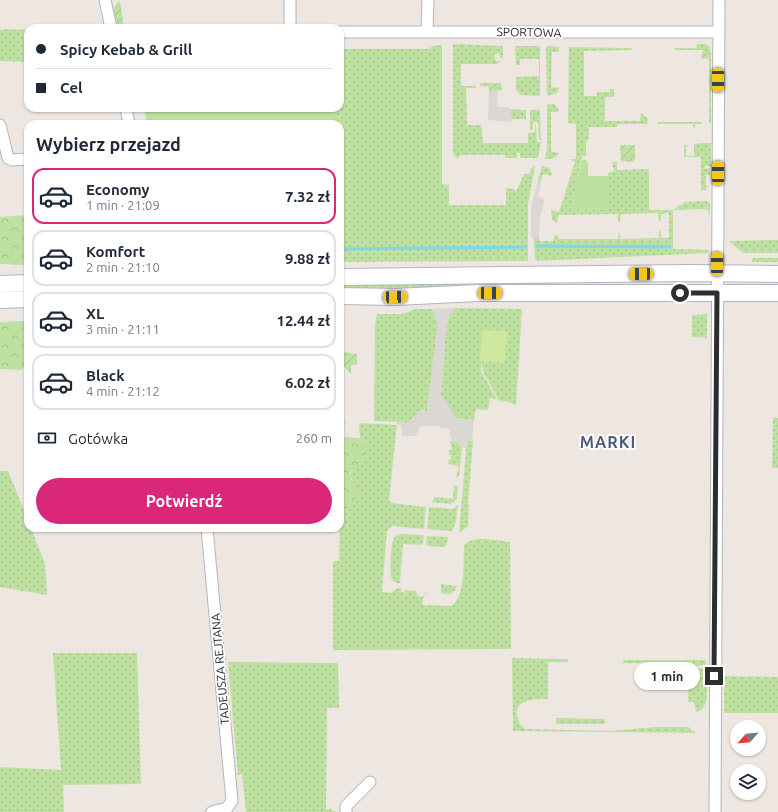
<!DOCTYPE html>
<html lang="pl">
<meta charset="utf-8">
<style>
body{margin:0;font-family:Ubuntu,sans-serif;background:#f2f2f3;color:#1f2937;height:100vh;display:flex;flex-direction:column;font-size:15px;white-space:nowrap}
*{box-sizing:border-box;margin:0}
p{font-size:13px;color:#747a83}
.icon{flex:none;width:22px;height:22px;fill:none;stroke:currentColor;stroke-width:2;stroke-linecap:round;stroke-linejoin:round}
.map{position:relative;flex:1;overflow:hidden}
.sheet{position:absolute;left:24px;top:120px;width:320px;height:412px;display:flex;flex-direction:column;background:#fff;border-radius:12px;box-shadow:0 1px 3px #0004}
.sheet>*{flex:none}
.banner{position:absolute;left:24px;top:24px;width:320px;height:88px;border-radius:12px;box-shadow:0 1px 3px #0004;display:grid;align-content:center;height:88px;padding:0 12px;background:#fff}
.needle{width:26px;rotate:243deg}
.fabs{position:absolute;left:730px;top:720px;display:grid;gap:8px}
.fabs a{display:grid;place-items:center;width:36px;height:36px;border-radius:50%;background:#fff;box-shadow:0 1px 3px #0004;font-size:20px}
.end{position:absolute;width:18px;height:18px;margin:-9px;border:5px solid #2e2e2e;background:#fff;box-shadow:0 0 0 2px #fff}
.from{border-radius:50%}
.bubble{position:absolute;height:28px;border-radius:14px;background:#fff;box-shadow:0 1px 3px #0004;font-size:13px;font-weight:700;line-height:28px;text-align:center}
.car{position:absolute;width:12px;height:24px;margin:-12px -6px;border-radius:5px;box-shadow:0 0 3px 1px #0007;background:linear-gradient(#f5c518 24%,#345 0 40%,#f5c518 0 76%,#345 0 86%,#f5c518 0)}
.banner b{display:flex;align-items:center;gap:14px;height:38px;font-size:15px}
.banner b+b{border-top:1px solid #e0e1e3}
.banner i{width:10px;height:10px;background:#1f2937}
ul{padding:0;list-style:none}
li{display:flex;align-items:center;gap:12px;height:56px;margin:0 8px 6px;padding:0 4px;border:2px solid #e0e1e3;border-radius:12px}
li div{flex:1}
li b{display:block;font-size:15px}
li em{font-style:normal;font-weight:700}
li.active{border-color:#db2777}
li>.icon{width:36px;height:36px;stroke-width:1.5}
h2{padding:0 12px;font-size:18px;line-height:48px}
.pay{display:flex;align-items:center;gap:10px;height:44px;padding:0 12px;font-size:15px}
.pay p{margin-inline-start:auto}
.button{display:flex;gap:8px;margin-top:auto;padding:8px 12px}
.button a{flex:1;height:46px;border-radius:24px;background:#db2777;color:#fff;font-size:16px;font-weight:700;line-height:46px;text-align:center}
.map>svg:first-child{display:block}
.grass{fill:url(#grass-dots)}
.forest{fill:url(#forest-crowns)}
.park{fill:#bee1a1}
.garden{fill:url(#garden-furrows)}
.pitch{fill:#d0e89d}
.plaza{fill:#dad7d4}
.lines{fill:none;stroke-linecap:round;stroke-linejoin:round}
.stream{stroke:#7bd8ea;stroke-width:3}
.street-casing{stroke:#b1b5bd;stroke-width:13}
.secondary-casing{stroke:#b1b5bd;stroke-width:18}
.street{stroke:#fff;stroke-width:11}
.secondary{stroke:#fff;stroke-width:16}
.route{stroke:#2e2e2e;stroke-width:5}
.labels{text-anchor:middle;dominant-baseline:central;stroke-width:3.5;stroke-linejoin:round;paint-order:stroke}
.street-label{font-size:12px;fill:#2e2e2e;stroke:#fff}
.district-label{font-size:16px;font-weight:bold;letter-spacing:1px;fill:#4f5c7d;stroke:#fff}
</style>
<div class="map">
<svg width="778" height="812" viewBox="0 0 778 812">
<defs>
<pattern id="grass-dots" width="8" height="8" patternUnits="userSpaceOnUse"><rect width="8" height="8" fill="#bee1a1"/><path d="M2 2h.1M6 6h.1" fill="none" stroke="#a4c18b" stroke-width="1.8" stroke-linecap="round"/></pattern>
<pattern id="forest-crowns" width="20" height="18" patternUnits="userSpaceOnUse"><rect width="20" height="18" fill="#bee1a1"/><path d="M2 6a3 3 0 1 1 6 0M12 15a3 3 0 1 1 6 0" fill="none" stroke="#a4c18b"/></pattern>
<pattern id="garden-furrows" width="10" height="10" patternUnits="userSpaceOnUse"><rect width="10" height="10" fill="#bee1a1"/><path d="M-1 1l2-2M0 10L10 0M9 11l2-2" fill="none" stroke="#a4c18b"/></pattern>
</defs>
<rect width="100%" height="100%" fill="#eee7e1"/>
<g class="grass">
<path d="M5 29 28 30V62L0 61V30Z"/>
<path d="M453 44 503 46V58H500L499 53 494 55 496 61H501L497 64H461V86H476V88H466L467 125H481L483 143H528V133L535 132V124H536L537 142H541L538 158H520V153H517V158H505V155H461L457 159 453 153Z"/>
<path d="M697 44H707L710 48 711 56 703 50H675V48H696Z"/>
<path d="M442 45V184L449 185V205H506V188L514 189 516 192 524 174H530L531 168 535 166 528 205V261L340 262V124H322V108H340V90L344 79 340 73V49H429L432 46Z"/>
<path d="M515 46H539L540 48V96L521 95 516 90V77L539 76V59H520V65H516Z"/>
<path d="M548 46 559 47V52H552L551 87 559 88 557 93 547 96 546 48Z"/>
<path d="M569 47 632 48V50L584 51V96H597V92H610V89H614V97H605V121H640L641 113 648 119 647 126V124H619L617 127H589V139L586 142V156H582L571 210H608V173L614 171 612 162H617V170L649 169V210H673L685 202 706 201 710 203V216L709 212 706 209 673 210V249L709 250 708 253 537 261 535 259 534 238H539L540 241H553L554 236 558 235V239H618L619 231 621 239 659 238V230L661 231V238H669V213L661 214V221H659L658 213 621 214 620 222H618V214L558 215 557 223 552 220 551 210 559 212 575 162 569 159H576V124L568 123Z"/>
<path d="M547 104H554L559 110 558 112H551V151L559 153C556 159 550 159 545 159L547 148Z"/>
<path d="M511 109 526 110V119H511Z"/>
<path d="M530 110H540L541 140H539L538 122H533V130H530Z"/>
<path d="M658 122H701L703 124H695V129L693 124H658L657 126Z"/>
<path d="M701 143H711V166H705V169L710 168V175H706V186L710 187H706V190H701V157H684V145H687L688 147H686V156H694V144Z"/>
<path d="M542 166 549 168 553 176 543 174 540 184 537 183Z"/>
<path d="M778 240V253H743L729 241Z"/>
<path d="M753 258H778V262H751Z"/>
<path d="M684 279V282H584L479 287 340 289V283Z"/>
<path d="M456 308 522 309 516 405 505 401 500 402 483 372 481 361V371L497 399 490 398 488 410 476 409 474 420 456 418 441 395 446 327 449 316Z"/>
<path d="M415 309H431L437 315 438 324 427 411 420 410 409 422 374 421 375 324 377 314H403Z"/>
<path d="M707 314V338L692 337V315Z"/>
<path d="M773 418H778V468H772Z"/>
<path d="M359 423 397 425 389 500 391 503 426 507 424 529 392 526 387 531 382 592 391 593 397 588H401V592L407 593 403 590 416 591 417 595 422 597 427 592 423 598 422 605 451 606C466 597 463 562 464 546 471 534 497 541 510 542L511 649 333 650V561H339L340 511 348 509 354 482 349 476 366 444 360 438Z"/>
<path d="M467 440 473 441 468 504H469L468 526 461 532H459Z"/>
<path d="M450 441H456L462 448 459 476 456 478 459 466 448 464 449 459H451V455H449V450H452Z"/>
<path d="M0 471H8L28 520V528H31L45 564 47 595 0 587Z"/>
<path d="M454 486H458L457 499 451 504 430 502 433 501 435 497 453 499Z"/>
<path d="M458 505 456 521 452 531 427 529 429 507 453 509Z"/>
<path d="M401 534 424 535 423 543 421 545 403 544 400 583C396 583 394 583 392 579 389 574 391 545 393 540 395 536 397 535 401 534Z"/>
<path d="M427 536 449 537 445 547 428 546 426 544Z"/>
<path d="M441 584 457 586C455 593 448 596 441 593Z"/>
<path d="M53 653H137L141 784 63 785 64 812H0V767L61 770Z"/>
<path d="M512 658 568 659V662H548V699C535 699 511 699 518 719 519 723 522 727 526 729L612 731 655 727H689L691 730 698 733 513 731Z"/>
<path d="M623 660H706V665L683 667 679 663H623Z"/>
<path d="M228 662 338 663 339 708H327L326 802V810L330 809 337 812H246L242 774 238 775Z"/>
<path d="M706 668C706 680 712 710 696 712L694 702H688L689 669Z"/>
<path d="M724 676 778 677V713H724Z"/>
<path d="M556 718 605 719V724H556Z"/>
</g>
<g class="forest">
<path d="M28 215V265L0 264V217Z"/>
<path d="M28 321V365L21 370 0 369V322Z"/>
<path d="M340 419H345L344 437 360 438 366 444 367 456 362 466 352 469 349 476 359 491C356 503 353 508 340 511Z"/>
</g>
<g class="park">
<path d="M144 108H334V124H147Z"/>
<path d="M582 160H586L588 163V176H608V210H570Z"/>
</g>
<g class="garden">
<path d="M120 1 124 28 116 24C113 15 111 7 120 1Z"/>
<path d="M703 50 711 56V124L709 122V59L701 58Z"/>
<path d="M480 83H501L502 90 489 91 488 86H480Z"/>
<path d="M620 145H635V160L632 162 621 161Z"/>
<path d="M344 352 357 354V364L351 365V374L340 362V357Z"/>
</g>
<path class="pitch" d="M482 330 507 331 505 363 480 361Z"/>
<g class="plaza">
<path d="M498 90 497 107H508L511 109V122L488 120 489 91Z"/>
<path d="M537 183 541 185 538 197 545 199 540 217 539 238H531V207Z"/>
<path d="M456 308 450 315 446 327 441 395 456 418 474 420 472 440H467V448H462L456 441H452V438H450V429L441 428 438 426H420L416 436H402L401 425H397V422H409L420 410 427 411 438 324 433 314H436L431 309Z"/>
</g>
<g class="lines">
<g class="stream">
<path d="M537 246 670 247"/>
<path d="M340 249 525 247"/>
</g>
<defs>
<g id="street">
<path d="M105 0 111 28"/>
<path d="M290 0V28"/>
<path d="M427 31 428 0"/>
<path d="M340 32H719"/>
<path d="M126 108 129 124"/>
<path d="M0 125 8 158 12 160 28 159"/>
<path d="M207 528 232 801 227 808 212 812"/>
<path d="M346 812V806L370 782"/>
<path d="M715 812 719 0"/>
</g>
<g id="secondary">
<path d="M340 277 689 273 778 274"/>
<path d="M0 284 28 283"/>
<path d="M340 296 395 297 478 293H778"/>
<path d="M0 300 28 299"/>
</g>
</defs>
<use href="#street" class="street-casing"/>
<use href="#secondary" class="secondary-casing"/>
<use href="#street" class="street"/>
<use href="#secondary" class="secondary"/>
</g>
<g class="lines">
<path class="route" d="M680 293H717L714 676"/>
</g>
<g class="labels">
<g class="street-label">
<text transform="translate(529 32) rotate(1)">SPORTOWA</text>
<text transform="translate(220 669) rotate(-95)">TADEUSZA REJTANA</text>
</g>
<g class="district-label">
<text x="608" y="442">MARKI</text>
</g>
</g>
</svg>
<div class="fabs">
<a><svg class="needle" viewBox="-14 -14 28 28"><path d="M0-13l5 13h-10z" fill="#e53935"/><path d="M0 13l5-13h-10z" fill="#747a83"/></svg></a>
<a><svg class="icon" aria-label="layers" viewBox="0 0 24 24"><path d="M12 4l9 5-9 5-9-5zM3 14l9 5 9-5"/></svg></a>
</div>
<i class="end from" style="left:680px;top:293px"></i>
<i class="end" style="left:714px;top:676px"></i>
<div class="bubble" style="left:634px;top:662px;width:66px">1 min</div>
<i class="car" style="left:718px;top:80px;rotate:180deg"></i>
<i class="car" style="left:718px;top:173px;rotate:0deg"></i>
<i class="car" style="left:717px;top:264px;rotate:0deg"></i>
<i class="car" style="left:641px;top:274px;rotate:270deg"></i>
<i class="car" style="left:490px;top:293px;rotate:90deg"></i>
<i class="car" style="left:395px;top:297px;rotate:88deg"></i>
<div class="banner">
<b><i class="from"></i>Spicy Kebab &amp; Grill</b>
<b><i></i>Cel</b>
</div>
<section class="sheet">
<h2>Wybierz przejazd</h2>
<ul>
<li class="active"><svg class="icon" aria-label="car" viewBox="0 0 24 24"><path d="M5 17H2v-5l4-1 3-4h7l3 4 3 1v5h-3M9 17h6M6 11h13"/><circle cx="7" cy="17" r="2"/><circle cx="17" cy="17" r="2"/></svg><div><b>Economy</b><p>1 min · 21:09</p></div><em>7.32 zł</em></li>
<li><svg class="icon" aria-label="car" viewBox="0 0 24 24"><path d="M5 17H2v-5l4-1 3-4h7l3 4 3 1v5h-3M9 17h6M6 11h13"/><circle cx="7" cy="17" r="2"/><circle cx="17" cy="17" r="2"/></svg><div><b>Komfort</b><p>2 min · 21:10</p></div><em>9.88 zł</em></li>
<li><svg class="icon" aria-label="car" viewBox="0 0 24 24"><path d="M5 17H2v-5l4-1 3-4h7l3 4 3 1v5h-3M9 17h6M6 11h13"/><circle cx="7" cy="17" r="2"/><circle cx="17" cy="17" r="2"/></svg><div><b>XL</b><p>3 min · 21:11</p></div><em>12.44 zł</em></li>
<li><svg class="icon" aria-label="car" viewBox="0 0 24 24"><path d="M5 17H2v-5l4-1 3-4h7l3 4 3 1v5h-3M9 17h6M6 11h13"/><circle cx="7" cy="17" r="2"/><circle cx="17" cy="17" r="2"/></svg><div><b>Black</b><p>4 min · 21:12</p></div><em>6.02 zł</em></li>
</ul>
<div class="pay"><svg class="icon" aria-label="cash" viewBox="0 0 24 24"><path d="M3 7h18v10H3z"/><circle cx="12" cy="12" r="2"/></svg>Gotówka<p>260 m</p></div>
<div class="button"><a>Potwierdź</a></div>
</section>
</div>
